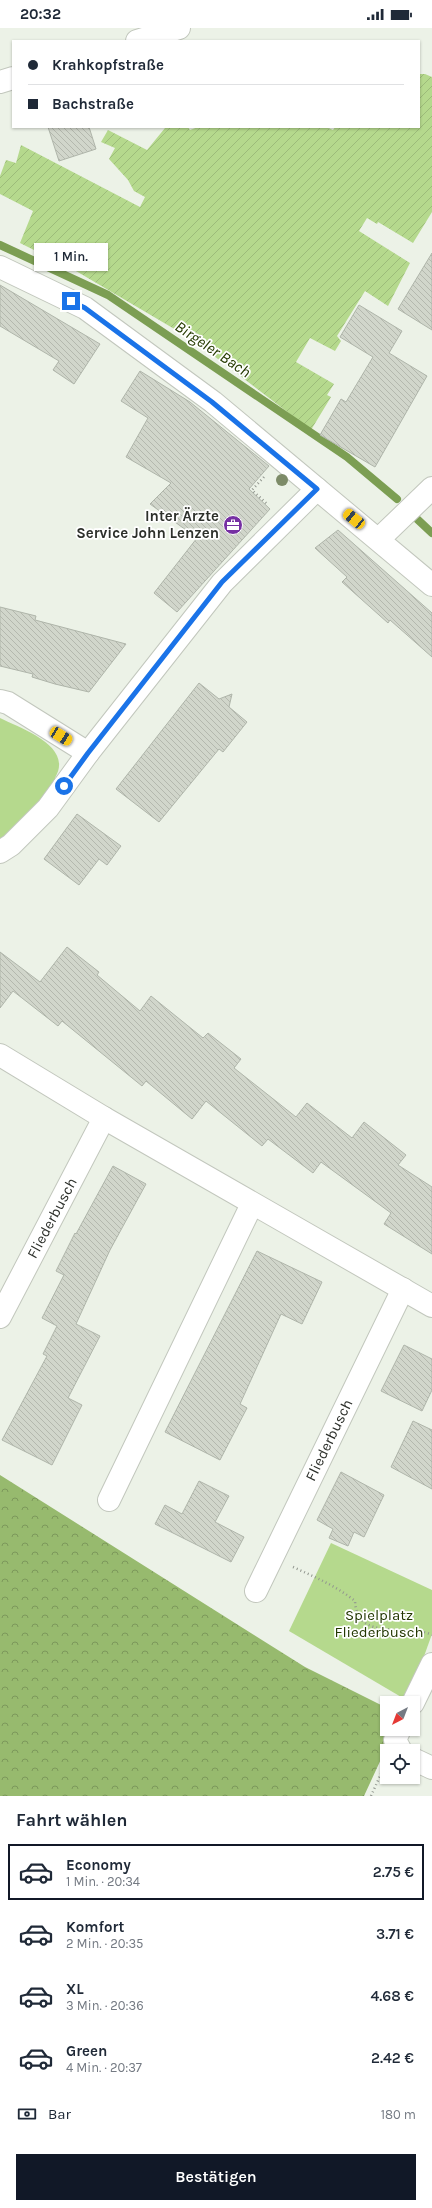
<!DOCTYPE html>
<html lang="de">
<meta charset="utf-8">
<style>
body{margin:0;font-family:Karla,sans-serif;background:#f2f2f3;color:#1f2937;height:100vh;display:flex;flex-direction:column;font-size:15px;white-space:nowrap}
*{box-sizing:border-box;margin:0}
p{font-size:13px;color:#747a83}
.icon{flex:none;width:22px;height:22px;fill:none;stroke:currentColor;stroke-width:2;stroke-linecap:round;stroke-linejoin:round}
.map{position:relative;height:1768px;overflow:hidden}
.drawer{display:flex;flex-direction:column;background:#fff;flex:1}
.drawer>*{flex:none}
.top-card{position:absolute;left:12px;top:12px;width:408px;height:88px;border-radius:0px;box-shadow:0 1px 3px #0004;display:grid;align-content:center;height:88px;padding:0 16px;background:#fff}
.needle{width:26px;rotate:222deg}
.tools{position:absolute;left:380px;top:1668px;display:grid;gap:8px}
.tools a{display:grid;place-items:center;width:40px;height:40px;border-radius:0px;background:#fff;box-shadow:0 1px 3px #0004;font-size:20px}
.end{position:absolute;width:18px;height:18px;margin:-9px;border:5px solid #1a73e8;background:#fff;box-shadow:0 0 0 2px #fff}
.from{border-radius:50%}
.bubble{position:absolute;height:28px;border-radius:0px;background:#fff;box-shadow:0 1px 3px #0004;font-size:13px;font-weight:600;line-height:28px;text-align:center}
.car{position:absolute;width:12px;height:24px;margin:-12px -6px;border-radius:5px;box-shadow:0 0 3px 1px #0007;background:linear-gradient(#f5c518 24%,#345 0 40%,#f5c518 0 76%,#345 0 86%,#f5c518 0)}
.top-card b{display:flex;align-items:center;gap:14px;height:38px;font-size:15px}
.top-card b+b{border-top:1px solid #e0e1e3}
.top-card i{width:10px;height:10px;background:#1f2937}
ul{padding:0;list-style:none}
li{display:flex;align-items:center;gap:12px;height:56px;margin:0 8px 6px;padding:0 8px;border:2px solid transparent;border-radius:0px}
li div{flex:1}
li b{display:block;font-size:15px}
li em{font-style:normal;font-weight:600}
li.on{border-color:#111827}
li>.icon{width:36px;height:36px;stroke-width:1.5}
h2{padding:0 16px;font-size:18px;line-height:48px}
.pay{display:flex;align-items:center;gap:10px;height:44px;padding:0 16px;font-size:15px}
.pay p{margin-inline-start:auto}
.primary-button{display:flex;gap:8px;margin-top:auto;padding:8px 16px}
.primary-button a{flex:1;height:46px;border-radius:0px;background:#111827;color:#fff;font-size:16px;font-weight:600;line-height:46px;text-align:center}
.status{display:flex;justify-content:space-between;align-items:center;height:28px;padding:0 20px;background:#fff;direction:ltr}
.status svg{height:11px;fill:currentColor}
.map>svg:first-child{display:block}
.green{fill:#b5d98d}
.forest{fill:url(#forest-crowns)}
.garden{fill:url(#garden-furrows)}
.lines{fill:none;stroke-linecap:round;stroke-linejoin:round}
.stream{stroke:#7c9e53;stroke-width:8}
.building{fill:url(#building-back-hatch);stroke:#afb5aa}
.street-casing{stroke:#c2c7bd;stroke-width:24}
.path{stroke:#92978f;stroke-width:2.5;stroke-dasharray:1 3;stroke-linecap:butt}
.street{stroke:#fff;stroke-width:22}
.tree{fill:#7d8b68}
.route{stroke:#1a73e8;stroke-width:5}
.labels{text-anchor:middle;dominant-baseline:central;stroke-width:3.5;stroke-linejoin:round;paint-order:stroke}
.poi-label{font-size:15px;font-weight:bold;fill:#2d302b;stroke:#fff;text-anchor:end}
.street-label{font-size:15px;fill:#2d302b;stroke:#fff}
.park-label{font-size:15px;fill:#223700;stroke:#fff}
.water-label{font-size:16px;font-style:italic;fill:#263b02;stroke:#fff}
</style>
<div class="status"><b>20:32</b><svg viewBox="0 0 49 12"><path d="M0 12V9h3v3zM5 12V6h3v6zM10 12V3h3v9zM15 12V0h3v12zM26 1h20v11H26zM47 4h2v5h-2z"/></svg></div>
<div class="map">
<svg width="432" height="1768" viewBox="0 0 432 1768">
<defs>
<pattern id="forest-crowns" width="20" height="18" patternUnits="userSpaceOnUse"><rect width="20" height="18" fill="#97ba6e"/><path d="M2 6a3 3 0 1 1 6 0M12 15a3 3 0 1 1 6 0" fill="none" stroke="#7c985b"/></pattern>
<pattern id="garden-furrows" width="10" height="10" patternUnits="userSpaceOnUse"><rect width="10" height="10" fill="#b5d98d"/><path d="M-1 1l2-2M0 10L10 0M9 11l2-2" fill="none" stroke="#9cbb7a"/></pattern>
<pattern id="building-back-hatch" width="6" height="6" patternUnits="userSpaceOnUse"><rect width="6" height="6" fill="#d1d6cb"/><path d="M-1 5l2 2M0 0l6 6M5-1l2 2" fill="none" stroke="#b4b8ae"/></pattern>
</defs>
<rect width="100%" height="100%" fill="#ecf2e7"/>
<g class="green">
<path d="M0 690C22 701 74 718 55 750L59 753 0 817Z"/>
<path d="M331 1515 432 1562V1606L408 1673 289 1603Z"/>
</g>
<path class="forest" d="M0 1447 305 1639 387 1680V1701H395L364 1768H0Z"/>
<path class="garden" d="M419 46H425L432 49V184L413 215 378 194 377 196 367 190 359 203 410 235 388 278 365 263 337 308 341 313 335 323 310 310 296 334 334 356 327 367 331 369 311 402 193 312 76 243 20 215 33 183 0 166V148L6 132 16 135 21 117 140 179 145 169 134 163 128 152 109 131 115 120 101 114 108 102 147 122 165 100 188 99 190 102 198 99H326L333 102 335 99H419Z"/>
<g class="lines">
<g class="stream">
<path d="M0 217 108 267 347 429 397 471"/>
<path d="M416 490 432 505"/>
</g>
</g>
<g class="building">
<path d="M48 99H89L96 121 59 133Z"/>
<path d="M432 225V302L398 281Z"/>
<path d="M0 257 100 316 74 356 53 342 59 333 0 298Z"/>
<path d="M359 277 402 303 389 325 427 348 375 439 320 407 341 371 346 374 373 329 340 309Z"/>
<path d="M140 343 190 374 269 438 249 461 270 481 177 584 154 565 197 510 150 476 171 455 126 429 148 390 121 373Z"/>
<path d="M338 502 432 585V629L390 592 388 595 342 554 347 549 315 520Z"/>
<path d="M0 579 36 588 35 592 126 616 89 664 55 656 32 649 33 646 0 638Z"/>
<path d="M199 655 219 671 232 666 229 679 247 694 223 724 219 721 159 794 116 761Z"/>
<path d="M77 786 121 818 107 837 99 831 79 857 44 831Z"/>
<path d="M67 919 99 944 97 947 140 983 151 968 203 1010 208 1005 241 1031 234 1040 296 1089 307 1075 352 1110 364 1094 406 1127 398 1137 432 1159V1226L384 1196 391 1185 321 1134 313 1145 268 1111 262 1118 206 1073 192 1091 146 1053 142 1058 62 993 58 998 13 963 0 980V924L40 954Z"/>
<path d="M113 1138 146 1156 110 1222 76 1296 100 1308 68 1370 82 1377 52 1437 2 1412 47 1328 43 1326 57 1298 42 1290 64 1247 56 1243 75 1205 76 1206Z"/>
<path d="M257 1223 322 1254 302 1296 281 1286 240 1376 247 1380 220 1432 165 1404Z"/>
<path d="M404 1317 432 1331V1362L422 1383 381 1363Z"/>
<path d="M413 1393 432 1402V1461L391 1439Z"/>
<path d="M341 1444 384 1467 364 1509 354 1504 348 1518 329 1510 333 1501 317 1492Z"/>
<path d="M199 1453 229 1468 215 1494 244 1509 231 1534 155 1496 165 1477 182 1486Z"/>
</g>
<g class="lines">
<defs>
<g id="street">
<path d="M137 13 179 0"/>
<path d="M0 54 13 50"/>
<path d="M0 239 85 280 213 374 432 557"/>
<path d="M379 511 432 460"/>
<path d="M0 673 8 675 88 725"/>
<path d="M0 824 11 817 48 780 88 725 222 555 317 461"/>
<path d="M0 1027 104 1090 432 1278"/>
<path d="M0 1289 104 1090"/>
<path d="M109 1472 252 1176"/>
<path d="M256 1563 403 1261"/>
<path d="M413 1675 432 1636"/>
<path d="M400 1701 395 1712 401 1723"/>
<path d="M413 1731 432 1740"/>
</g>
</defs>
<use href="#street" class="street-casing"/>
<g class="path">
<path d="M264 449 252 462 267 476"/>
<path d="M293 1539C315 1549 336 1558 355 1573 357 1615 406 1594 432 1607"/>
<path d="M371 1768 384 1739"/>
</g>
<use href="#street" class="street"/>
</g>
<circle class="tree" cx="282" cy="452" r="6"/>
<g class="lines">
<path class="route" d="M64 758 88 725 222 554 317 461 212 374 85 280 71 273"/>
</g>
<defs>
<symbol id="office-disc" viewBox="-11 -11 22 22"><circle r="9.5" fill="#7630a3" stroke="#fff"/><path d="M-6-3h4V-5.5h4V-3h4V5H-6ZM-1-4.5V-3h2v-1.5ZM-6 0V1H6V0Z" fill="#fff"/></symbol>
</defs>
<g fill-rule="evenodd">
<use href="#office-disc" x="222" y="486" width="22" height="22"/>
</g>
<g class="labels">
<g class="poi-label">
<text x="219" y="488">Inter Ärzte<tspan x="219" dy="17">Service John Lenzen</tspan></text>
</g>
<g class="street-label">
<text transform="translate(52 1190) rotate(-62)">Fliederbusch</text>
<text transform="translate(329 1412) rotate(-64)">Fliederbusch</text>
</g>
<g class="park-label">
<text x="379" y="1587">Spielplatz<tspan x="379" dy="17">Fliederbusch</tspan></text>
</g>
<g class="water-label">
<text transform="translate(213 321) rotate(34)">Birgeler Bach</text>
</g>
</g>
</svg>
<div class="tools">
<a><svg class="needle" viewBox="-14 -14 28 28"><path d="M0-13l5 13h-10z" fill="#e53935"/><path d="M0 13l5-13h-10z" fill="#747a83"/></svg></a>
<a><svg class="icon" aria-label="locate" viewBox="0 0 24 24"><circle cx="12" cy="12" r="6"/><path d="M12 2v4M12 18v4M2 12h4M18 12h4"/></svg></a>
</div>
<i class="end from" style="left:64px;top:758px"></i>
<i class="end" style="left:71px;top:273px"></i>
<div class="bubble" style="left:34px;top:215px;width:74px">1 Min.</div>
<i class="car" style="left:354px;top:491px;rotate:309deg"></i>
<i class="car" style="left:61px;top:708px;rotate:122deg"></i>
<div class="top-card">
<b><i class="from"></i>Krahkopfstraße</b>
<b><i></i>Bachstraße</b>
</div>
</div>
<section class="drawer">
<h2>Fahrt wählen</h2>
<ul>
<li class="on"><svg class="icon" aria-label="car" viewBox="0 0 24 24"><path d="M5 17H2v-5l4-1 3-4h7l3 4 3 1v5h-3M9 17h6M6 11h13"/><circle cx="7" cy="17" r="2"/><circle cx="17" cy="17" r="2"/></svg><div><b>Economy</b><p>1 Min. · 20:34</p></div><em>2.75 €</em></li>
<li><svg class="icon" aria-label="car" viewBox="0 0 24 24"><path d="M5 17H2v-5l4-1 3-4h7l3 4 3 1v5h-3M9 17h6M6 11h13"/><circle cx="7" cy="17" r="2"/><circle cx="17" cy="17" r="2"/></svg><div><b>Komfort</b><p>2 Min. · 20:35</p></div><em>3.71 €</em></li>
<li><svg class="icon" aria-label="car" viewBox="0 0 24 24"><path d="M5 17H2v-5l4-1 3-4h7l3 4 3 1v5h-3M9 17h6M6 11h13"/><circle cx="7" cy="17" r="2"/><circle cx="17" cy="17" r="2"/></svg><div><b>XL</b><p>3 Min. · 20:36</p></div><em>4.68 €</em></li>
<li><svg class="icon" aria-label="car" viewBox="0 0 24 24"><path d="M5 17H2v-5l4-1 3-4h7l3 4 3 1v5h-3M9 17h6M6 11h13"/><circle cx="7" cy="17" r="2"/><circle cx="17" cy="17" r="2"/></svg><div><b>Green</b><p>4 Min. · 20:37</p></div><em>2.42 €</em></li>
</ul>
<div class="pay"><svg class="icon" aria-label="cash" viewBox="0 0 24 24"><path d="M3 7h18v10H3z"/><circle cx="12" cy="12" r="2"/></svg>Bar<p>180 m</p></div>
<div class="primary-button"><a>Bestätigen</a></div>
</section>
